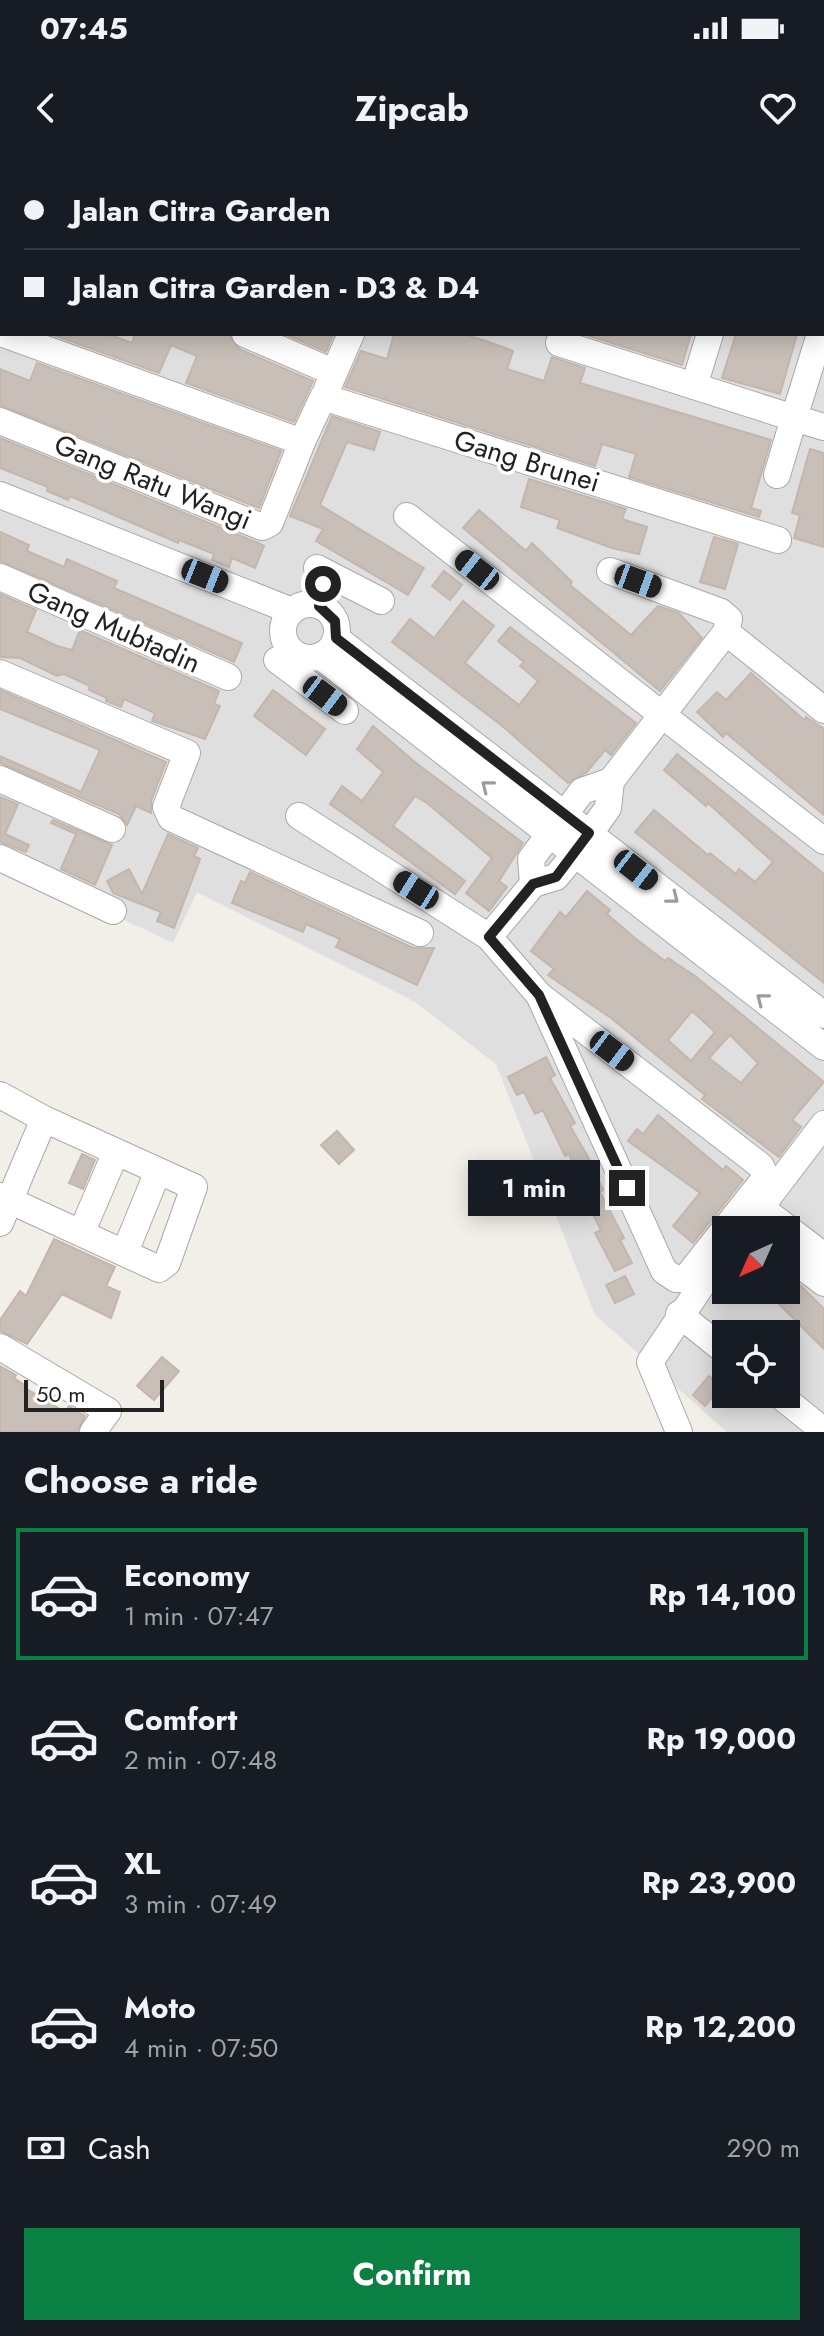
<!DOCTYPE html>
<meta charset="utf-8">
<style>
body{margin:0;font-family:Jost,sans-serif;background:#242831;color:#f1f3f6;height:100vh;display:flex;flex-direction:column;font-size:30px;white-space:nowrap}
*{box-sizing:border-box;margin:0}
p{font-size:26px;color:#9ea1a6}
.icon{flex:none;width:44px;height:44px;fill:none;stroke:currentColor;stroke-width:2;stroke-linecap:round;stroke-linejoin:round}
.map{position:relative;height:1272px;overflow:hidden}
.panel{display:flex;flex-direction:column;background:#171b24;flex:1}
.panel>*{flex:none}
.hud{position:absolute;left:0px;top:0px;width:824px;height:176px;box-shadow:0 4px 20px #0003;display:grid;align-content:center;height:176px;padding:0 24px;background:#171b24}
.needle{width:52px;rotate:225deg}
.controls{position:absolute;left:712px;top:1056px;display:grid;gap:16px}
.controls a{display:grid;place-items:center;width:88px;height:88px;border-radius:0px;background:#171b24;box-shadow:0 4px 20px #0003;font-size:40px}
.scale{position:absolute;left:24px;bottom:20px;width:140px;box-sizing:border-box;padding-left:8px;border:4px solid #222;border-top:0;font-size:22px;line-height:28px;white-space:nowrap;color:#222;-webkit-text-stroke:6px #fff;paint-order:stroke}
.end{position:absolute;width:36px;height:36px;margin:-18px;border:10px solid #222;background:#fff;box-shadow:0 0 0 4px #fff}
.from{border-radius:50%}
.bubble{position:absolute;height:56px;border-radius:0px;background:#171b24;box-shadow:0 4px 20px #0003;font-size:26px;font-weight:700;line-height:56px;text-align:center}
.car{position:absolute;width:24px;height:48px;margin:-24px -12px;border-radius:10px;box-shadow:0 0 6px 2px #0007;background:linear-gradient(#222 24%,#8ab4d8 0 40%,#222 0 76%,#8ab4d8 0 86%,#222 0)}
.hud b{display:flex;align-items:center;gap:28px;height:76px;font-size:30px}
.hud b+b{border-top:2px solid #363941}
.hud i{width:20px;height:20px;background:#f1f3f6}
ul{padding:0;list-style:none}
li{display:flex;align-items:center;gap:24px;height:132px;margin:0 16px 12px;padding:0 8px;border:4px solid transparent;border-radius:0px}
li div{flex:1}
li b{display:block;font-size:30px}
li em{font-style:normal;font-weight:700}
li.selected{border-color:#0b8043}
li>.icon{width:72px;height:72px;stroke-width:1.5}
h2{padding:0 24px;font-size:36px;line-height:96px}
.pay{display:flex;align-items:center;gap:20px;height:88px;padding:0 24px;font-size:30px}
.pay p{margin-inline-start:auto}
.action{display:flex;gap:16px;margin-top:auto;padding:16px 24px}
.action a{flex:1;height:92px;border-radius:0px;background:#0b8043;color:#fff;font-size:32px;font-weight:700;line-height:92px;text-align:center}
.status{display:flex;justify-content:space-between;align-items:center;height:56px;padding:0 40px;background:#171b24;direction:ltr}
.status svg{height:22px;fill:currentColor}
header{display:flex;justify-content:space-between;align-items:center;height:104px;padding:0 24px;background:#171b24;font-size:36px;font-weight:700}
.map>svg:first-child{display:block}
.residential{fill:#e0dfdf;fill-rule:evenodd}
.building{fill:#c7bfb8;stroke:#c4b6ab;stroke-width:2;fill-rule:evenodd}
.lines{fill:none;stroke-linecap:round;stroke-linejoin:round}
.minor-casing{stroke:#a9a9a9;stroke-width:28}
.minor{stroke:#fff;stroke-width:26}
.oneway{stroke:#9c9c9c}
.route{stroke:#222;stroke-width:10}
.labels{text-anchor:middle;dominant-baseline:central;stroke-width:7;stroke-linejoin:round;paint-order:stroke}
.street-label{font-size:28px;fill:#222;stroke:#fff}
</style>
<div class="status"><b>07:45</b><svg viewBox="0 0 49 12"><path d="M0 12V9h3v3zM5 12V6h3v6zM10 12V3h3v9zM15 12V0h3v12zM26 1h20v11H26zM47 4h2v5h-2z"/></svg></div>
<header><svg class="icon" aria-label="back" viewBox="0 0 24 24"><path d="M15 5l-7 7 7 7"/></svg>Zipcab<svg class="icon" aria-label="heart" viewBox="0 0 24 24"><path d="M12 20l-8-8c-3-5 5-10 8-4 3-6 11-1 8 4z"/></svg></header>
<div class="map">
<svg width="824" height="1272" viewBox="0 0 824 1272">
<rect width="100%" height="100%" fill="#f2efe9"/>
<path class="residential" d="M0 0 727 2H2V174H822L824 36V1272H727L595 1155 496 904 415 842 197 732 173 783 0 701ZM726 1070H786V1130H726ZM726 1174H786V1234H726Z"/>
<g class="building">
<path d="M51 174H108L132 183 135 174H229L239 189 313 221 294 262 186 223 197 196 171 185 159 213Z"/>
<path d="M285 174H332L333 175 326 192Z"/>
<path d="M394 174H463L489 182 513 191 507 209 544 221 552 197 585 208 580 223 771 280 751 348 761 351 759 357 629 317 636 294 602 284 595 306 345 227 361 191 387 199Z"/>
<path d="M583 174H691L682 205Z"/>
<path d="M736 174H797L780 234 722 218Z"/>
<path d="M37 203 281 291 259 348 0 245V209L30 221Z"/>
<path d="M332 256 380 272 374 290 347 282 320 345 424 408 408 435 316 381 323 369 290 356Z"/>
<path d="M0 278 256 382 264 386 255 408 232 398 229 407 212 400 214 394 179 380 178 383 70 336 68 340 47 331 48 327 0 308Z"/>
<path d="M810 289 824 293V387L794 378 800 355 792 353Z"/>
<path d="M529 319 626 349 622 359 647 367 639 394 612 388 557 368 560 360 521 347Z"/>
<path d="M479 350 526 391 532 383 572 422 570 425 631 475 658 446 679 453 702 478 660 531 463 368Z"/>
<path d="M0 372 29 385 27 391 64 407 67 399 117 421 114 428 242 483 234 502 0 401Z"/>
<path d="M714 377 738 384 725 429 700 422Z"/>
<path d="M444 411 462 425 450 440 432 426Z"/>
<path d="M0 434 36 450 27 472 57 486 72 490 80 470 219 531 214 544 220 546 205 579 152 561 155 553 124 539 121 547 106 541 107 538 89 530 90 526 64 514 57 516 20 498 0 497Z"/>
<path d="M463 441 494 466 465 503 519 545 538 521 520 506 524 502 498 481 510 467 636 563 611 595 605 590 587 612 568 623 501 565 392 482 410 459 434 478Z"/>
<path d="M751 513 804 560 806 557 824 569V655L726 573 723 577 697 552 717 532 726 540Z"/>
<path d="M0 530 166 602 151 641V653L136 646 127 665 119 654 0 603V596L81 632 100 590 0 549Z"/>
<path d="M273 530 325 569 306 595 254 556Z"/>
<path d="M373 566 416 603 523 683 499 721 507 727 489 751 466 733 492 698 427 643 415 636 393 666 465 721 455 734 330 644 342 626 362 641 383 612 357 589Z"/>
<path d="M677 594 824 714V823L635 672 654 650 708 695 710 693 736 714 739 709 755 722 773 702 708 643 706 646 664 610Z"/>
<path d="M0 637 18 644 5 674 29 685 26 692 0 682Z"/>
<path d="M53 660 112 685 95 725 61 709 76 674 51 663Z"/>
<path d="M168 674 198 688 194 696 200 699 174 768 157 761 161 752 113 733 107 721 129 709 142 734Z"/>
<path d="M250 712 413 788H434L417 825 336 787 340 779 306 764 303 772 232 743 241 721 245 723Z"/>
<path d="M587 731 610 750 607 754 636 779 665 801 668 798 695 816 824 922 792 960 801 967 779 997 702 939 705 935 611 858 548 815 554 809 531 791 560 752 566 757ZM692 851 715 872 691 901 668 880ZM730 875 758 903 741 923 709 898Z"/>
<path d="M546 897 555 915 550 918 575 963 570 966 587 995 603 1030 600 1032 624 1078 620 1080 632 1103 615 1111 595 1073 601 1070 579 1028 582 1027 569 994 565 996 543 950 535 954 524 932 517 935 508 917Z"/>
<path d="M658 955 723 1010 726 1006 743 1020 693 1083 673 1066 700 1033 628 981 637 969 643 974Z"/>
<path d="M337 971 354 990 339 1004 321 985Z"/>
<path d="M82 994 95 1000 83 1029 69 1023Z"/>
<path d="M54 1079 115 1107 106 1126 120 1132 111 1158 62 1134 27 1184 0 1171V1160L20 1131 26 1136Z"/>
<path d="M625 1116 634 1134 615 1143 606 1125Z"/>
<path d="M786 1119 798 1129 801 1126 824 1149V1189L765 1130H786Z"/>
<path d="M162 1197 179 1211 154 1240 137 1226Z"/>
<path d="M0 1206 16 1215 14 1218 23 1224 22 1226 65 1252 69 1246 85 1256 77 1272H0Z"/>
<path d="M709 1216 721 1226 705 1246 693 1235Z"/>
</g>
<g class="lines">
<defs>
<g id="minor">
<path d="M775 0 781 2"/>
<path d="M32 2 33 0"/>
<path d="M245 2V0"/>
<path d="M467 2V0"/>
<path d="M822 16H824"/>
<path d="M0 50H2"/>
<path d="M0 136H2"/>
<path d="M4 174 302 282 323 237 778 380"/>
<path d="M245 174 326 209"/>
<path d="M820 174 794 258 824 267"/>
<path d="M559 183 794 258 777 315"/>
<path d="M694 226 710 174"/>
<path d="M327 229 351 174"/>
<path d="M0 261 262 367 270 363 302 282"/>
<path d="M0 335 292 451"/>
<path d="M407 356 824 681"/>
<path d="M317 408 381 441"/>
<path d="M610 411 721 452 729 459 726 472 611 621"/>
<path d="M0 417 228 517"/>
<circle cx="310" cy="471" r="27"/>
<path d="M726 472 824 550"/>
<path d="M336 478 824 855"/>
<path d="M320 496 824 887"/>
<path d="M277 500 345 551"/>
<path d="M0 513 187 593 166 647 171 658 420 773"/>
<path d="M0 619 112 669"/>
<path d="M611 621 608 648 575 694 556 717 533 724 531 699 582 631Z"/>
<path d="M299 656 489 777 539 835 761 1006 765 1016 762 1022 685 1119H676L664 1111 539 835"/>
<path d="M0 698 113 751"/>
<path d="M489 777 533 724"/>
<path d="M0 935 44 959 0 1063"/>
<path d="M0 1036 159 1109 167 1103 194 1027 44 959"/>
<path d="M763 1044 824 964"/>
<path d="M760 1047 824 1096"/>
<path d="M82 1071 116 992"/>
<path d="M125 1092 158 1011"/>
<path d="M786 1094 824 1123"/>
<path d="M679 1154 726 1192"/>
<path d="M0 1187 108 1251 93 1272"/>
<path d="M778 1234 824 1271"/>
<path d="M679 1272 650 1202 714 1107"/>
</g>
</defs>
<use href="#minor" class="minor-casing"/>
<use href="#minor" class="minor"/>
</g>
<defs><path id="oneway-chevron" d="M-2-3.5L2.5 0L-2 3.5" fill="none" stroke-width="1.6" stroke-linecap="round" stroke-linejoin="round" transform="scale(2)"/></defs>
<g class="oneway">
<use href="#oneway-chevron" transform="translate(487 626) rotate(-142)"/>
<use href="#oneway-chevron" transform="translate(673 738) rotate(38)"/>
<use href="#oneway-chevron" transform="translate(762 839) rotate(-142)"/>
</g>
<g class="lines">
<path class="route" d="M323 424 319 446 335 461 336 478 589 673 556 717 533 724 489 777 539 835 627 1028"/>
</g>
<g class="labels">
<g class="street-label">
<text transform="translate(527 301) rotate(17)">Gang Brunei</text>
<text transform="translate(153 322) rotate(22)">Gang Ratu Wangi</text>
<text transform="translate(114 467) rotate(24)">Gang Mubtadin</text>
</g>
</g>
</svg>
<div class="controls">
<a><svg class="needle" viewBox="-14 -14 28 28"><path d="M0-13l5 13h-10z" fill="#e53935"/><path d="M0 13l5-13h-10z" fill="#9ea1a6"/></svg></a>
<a><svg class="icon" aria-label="locate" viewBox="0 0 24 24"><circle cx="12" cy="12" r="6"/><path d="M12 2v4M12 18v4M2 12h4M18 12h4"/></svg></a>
</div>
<div class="scale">50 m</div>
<i class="end from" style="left:323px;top:424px"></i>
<i class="end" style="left:627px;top:1028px"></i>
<div class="bubble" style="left:468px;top:1000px;width:132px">1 min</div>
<i class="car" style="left:477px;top:410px;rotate:308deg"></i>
<i class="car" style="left:205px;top:416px;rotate:112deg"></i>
<i class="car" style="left:638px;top:421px;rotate:110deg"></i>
<i class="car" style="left:325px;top:536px;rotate:127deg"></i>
<i class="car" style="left:636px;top:710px;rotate:128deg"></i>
<i class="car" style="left:416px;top:730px;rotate:302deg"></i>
<i class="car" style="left:612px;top:891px;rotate:127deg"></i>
<div class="hud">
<b><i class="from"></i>Jalan Citra Garden</b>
<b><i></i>Jalan Citra Garden - D3 &amp; D4</b>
</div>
</div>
<section class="panel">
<h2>Choose a ride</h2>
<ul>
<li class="selected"><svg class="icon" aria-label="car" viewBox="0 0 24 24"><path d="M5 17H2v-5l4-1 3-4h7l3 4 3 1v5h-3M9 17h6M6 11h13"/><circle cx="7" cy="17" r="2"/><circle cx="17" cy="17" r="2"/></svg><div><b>Economy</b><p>1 min · 07:47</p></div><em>Rp 14,100</em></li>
<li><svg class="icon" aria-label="car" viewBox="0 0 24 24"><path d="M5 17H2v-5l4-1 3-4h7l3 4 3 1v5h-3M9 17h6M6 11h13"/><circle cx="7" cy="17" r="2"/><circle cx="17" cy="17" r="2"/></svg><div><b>Comfort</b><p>2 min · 07:48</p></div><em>Rp 19,000</em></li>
<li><svg class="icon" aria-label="car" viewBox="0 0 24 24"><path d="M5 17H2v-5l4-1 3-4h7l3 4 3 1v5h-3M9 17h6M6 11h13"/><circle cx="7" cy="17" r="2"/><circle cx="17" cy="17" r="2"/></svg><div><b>XL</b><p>3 min · 07:49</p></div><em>Rp 23,900</em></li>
<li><svg class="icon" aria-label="car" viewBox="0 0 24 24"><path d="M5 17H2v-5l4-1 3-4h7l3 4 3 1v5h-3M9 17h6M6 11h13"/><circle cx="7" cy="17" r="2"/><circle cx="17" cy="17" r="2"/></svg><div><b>Moto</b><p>4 min · 07:50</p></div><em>Rp 12,200</em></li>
</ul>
<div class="pay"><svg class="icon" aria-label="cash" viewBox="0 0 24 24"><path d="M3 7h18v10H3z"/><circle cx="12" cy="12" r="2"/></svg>Cash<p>290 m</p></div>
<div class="action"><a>Confirm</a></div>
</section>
